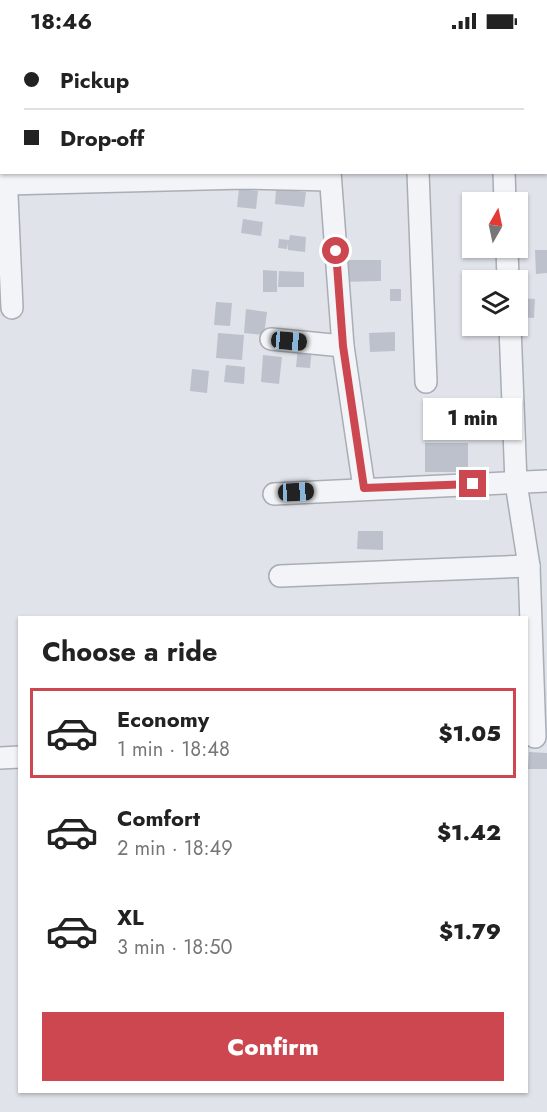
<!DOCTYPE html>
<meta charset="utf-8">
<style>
body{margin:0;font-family:Jost,sans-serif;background:#f6f6f6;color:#222;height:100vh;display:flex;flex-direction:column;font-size:22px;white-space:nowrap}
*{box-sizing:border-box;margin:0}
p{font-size:20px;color:#767676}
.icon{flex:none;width:33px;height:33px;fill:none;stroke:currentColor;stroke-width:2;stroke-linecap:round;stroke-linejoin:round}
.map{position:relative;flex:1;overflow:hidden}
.side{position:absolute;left:18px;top:574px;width:510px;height:477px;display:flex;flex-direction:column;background:#fff;border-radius:0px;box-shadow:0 2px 4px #0004}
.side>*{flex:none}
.guide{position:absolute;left:0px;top:0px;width:548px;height:132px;box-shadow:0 2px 4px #0004;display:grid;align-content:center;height:132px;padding:0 24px;background:#fff}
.needle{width:39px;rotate:9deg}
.tools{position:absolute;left:462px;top:150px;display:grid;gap:12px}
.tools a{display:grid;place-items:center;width:66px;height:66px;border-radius:0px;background:#fff;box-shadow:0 2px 4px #0004;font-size:30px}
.end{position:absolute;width:27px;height:27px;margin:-14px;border:8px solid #cc4750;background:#fff;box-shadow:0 0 0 3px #fff}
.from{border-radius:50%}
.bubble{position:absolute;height:42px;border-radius:0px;background:#fff;box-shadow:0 2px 4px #0004;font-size:20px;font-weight:800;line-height:42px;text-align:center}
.car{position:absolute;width:18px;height:36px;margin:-18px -9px;border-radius:8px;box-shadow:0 0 4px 2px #0007;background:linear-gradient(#222 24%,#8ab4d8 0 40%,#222 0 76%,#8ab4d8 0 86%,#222 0)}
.guide b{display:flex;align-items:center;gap:21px;height:57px;font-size:22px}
.guide b+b{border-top:2px solid #e0e0e0}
.guide i{width:15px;height:15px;background:#222}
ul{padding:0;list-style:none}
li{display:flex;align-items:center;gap:18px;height:90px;margin:0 12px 9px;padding:0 12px;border:3px solid transparent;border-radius:0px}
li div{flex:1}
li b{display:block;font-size:22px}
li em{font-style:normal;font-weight:800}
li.active{border-color:#cc4750}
li>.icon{width:54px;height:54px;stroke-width:1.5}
h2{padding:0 24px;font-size:27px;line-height:72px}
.button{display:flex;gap:12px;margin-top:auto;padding:12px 24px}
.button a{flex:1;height:69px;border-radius:0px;background:#cc4750;color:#fff;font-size:24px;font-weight:800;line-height:69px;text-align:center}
.status{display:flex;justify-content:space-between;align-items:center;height:42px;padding:0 30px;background:#fff;direction:ltr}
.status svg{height:16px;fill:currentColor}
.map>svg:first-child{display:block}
.building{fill:#bdc1cb}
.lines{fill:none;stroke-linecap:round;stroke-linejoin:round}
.street-casing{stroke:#a9adb6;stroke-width:24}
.street{stroke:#f2f4f7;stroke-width:21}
.route{stroke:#cc4750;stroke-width:8}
</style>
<div class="status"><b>18:46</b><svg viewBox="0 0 49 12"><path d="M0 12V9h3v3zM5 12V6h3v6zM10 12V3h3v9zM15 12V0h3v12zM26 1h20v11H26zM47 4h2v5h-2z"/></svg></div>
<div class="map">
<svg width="547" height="1070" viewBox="0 0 547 1070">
<rect width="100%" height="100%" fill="#e0e3e9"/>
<g class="building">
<path d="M239 147 258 149 256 167 237 165Z"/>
<path d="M276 147 306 150 304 165 275 162Z"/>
<path d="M243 177 263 180 261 194 241 191Z"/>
<path d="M290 193 306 195 305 210 288 208V201L287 207 278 206 279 197 289 198Z"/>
<path d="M535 208H547V231L536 232Z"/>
<path d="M342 218H381V239L342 240Z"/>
<path d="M263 228 277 229V250H263Z"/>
<path d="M279 229 304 230V245H278Z"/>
<rect x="390" y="247" width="11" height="12"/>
<path d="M518 256 535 257 534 276 518 275Z"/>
<path d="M216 260 232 261 230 284 214 283Z"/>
<path d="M246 267 267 270 264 293 244 291Z"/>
<path d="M395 290V309L370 310 369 291Z"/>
<path d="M218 291 244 293 242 318 216 316Z"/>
<path d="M298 304 312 306 310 326 296 325Z"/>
<path d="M263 313 282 315 279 342 261 340Z"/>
<path d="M226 323 245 325 244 342 224 340Z"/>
<path d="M192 327 209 329 207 351 190 349Z"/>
<rect x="425" y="401" width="43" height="29"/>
<path d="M358 489H383V508L357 507Z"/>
<path d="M529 710 547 711V727H528Z"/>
</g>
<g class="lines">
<defs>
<g id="street">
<path d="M413 0V2"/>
<path d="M499 0V2"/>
<path d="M373 2 381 0"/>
<path d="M0 80H2"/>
<path d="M6 130 12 266"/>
<path d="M330 130 343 304 364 446"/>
<path d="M418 130 426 340"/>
<path d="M504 130 505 160"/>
<path d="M7 142 244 136 330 138"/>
<path d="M507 206 508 238"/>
<path d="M510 284 516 441 529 524 535 695"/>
<path d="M271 297 343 304"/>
<path d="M274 452 547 439"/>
<path d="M280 534 529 524"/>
<path d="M0 716 20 715"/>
</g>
</defs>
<use href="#street" class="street-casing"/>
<use href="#street" class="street"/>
</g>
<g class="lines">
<path class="route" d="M336 209 343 304 364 446 473 442"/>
</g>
</svg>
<div class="tools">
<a><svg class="needle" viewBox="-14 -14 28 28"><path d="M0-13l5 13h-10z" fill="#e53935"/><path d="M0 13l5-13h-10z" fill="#767676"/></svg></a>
<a><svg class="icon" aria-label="layers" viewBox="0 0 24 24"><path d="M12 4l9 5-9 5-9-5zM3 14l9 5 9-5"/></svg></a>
</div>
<i class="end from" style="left:336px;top:209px"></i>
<i class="end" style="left:473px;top:442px"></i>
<div class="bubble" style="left:423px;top:356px;width:99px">1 min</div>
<i class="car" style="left:289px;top:299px;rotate:95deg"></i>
<i class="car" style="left:296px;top:450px;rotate:87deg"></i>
<div class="guide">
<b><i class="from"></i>Pickup</b>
<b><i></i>Drop-off</b>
</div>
<section class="side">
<h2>Choose a ride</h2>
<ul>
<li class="active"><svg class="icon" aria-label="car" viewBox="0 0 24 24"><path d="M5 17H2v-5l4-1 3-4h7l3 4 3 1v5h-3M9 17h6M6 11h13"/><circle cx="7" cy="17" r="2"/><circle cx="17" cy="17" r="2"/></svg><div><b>Economy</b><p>1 min · 18:48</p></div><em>$1.05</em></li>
<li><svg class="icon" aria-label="car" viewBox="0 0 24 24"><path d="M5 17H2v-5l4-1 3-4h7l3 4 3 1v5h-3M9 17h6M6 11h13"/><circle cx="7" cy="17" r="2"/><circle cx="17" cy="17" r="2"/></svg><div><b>Comfort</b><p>2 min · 18:49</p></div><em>$1.42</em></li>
<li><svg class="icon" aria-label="car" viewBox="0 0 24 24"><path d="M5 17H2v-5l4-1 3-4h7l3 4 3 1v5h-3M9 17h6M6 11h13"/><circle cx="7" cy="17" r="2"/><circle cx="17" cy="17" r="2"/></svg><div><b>XL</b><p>3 min · 18:50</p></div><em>$1.79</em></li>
</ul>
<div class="button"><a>Confirm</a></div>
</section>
</div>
